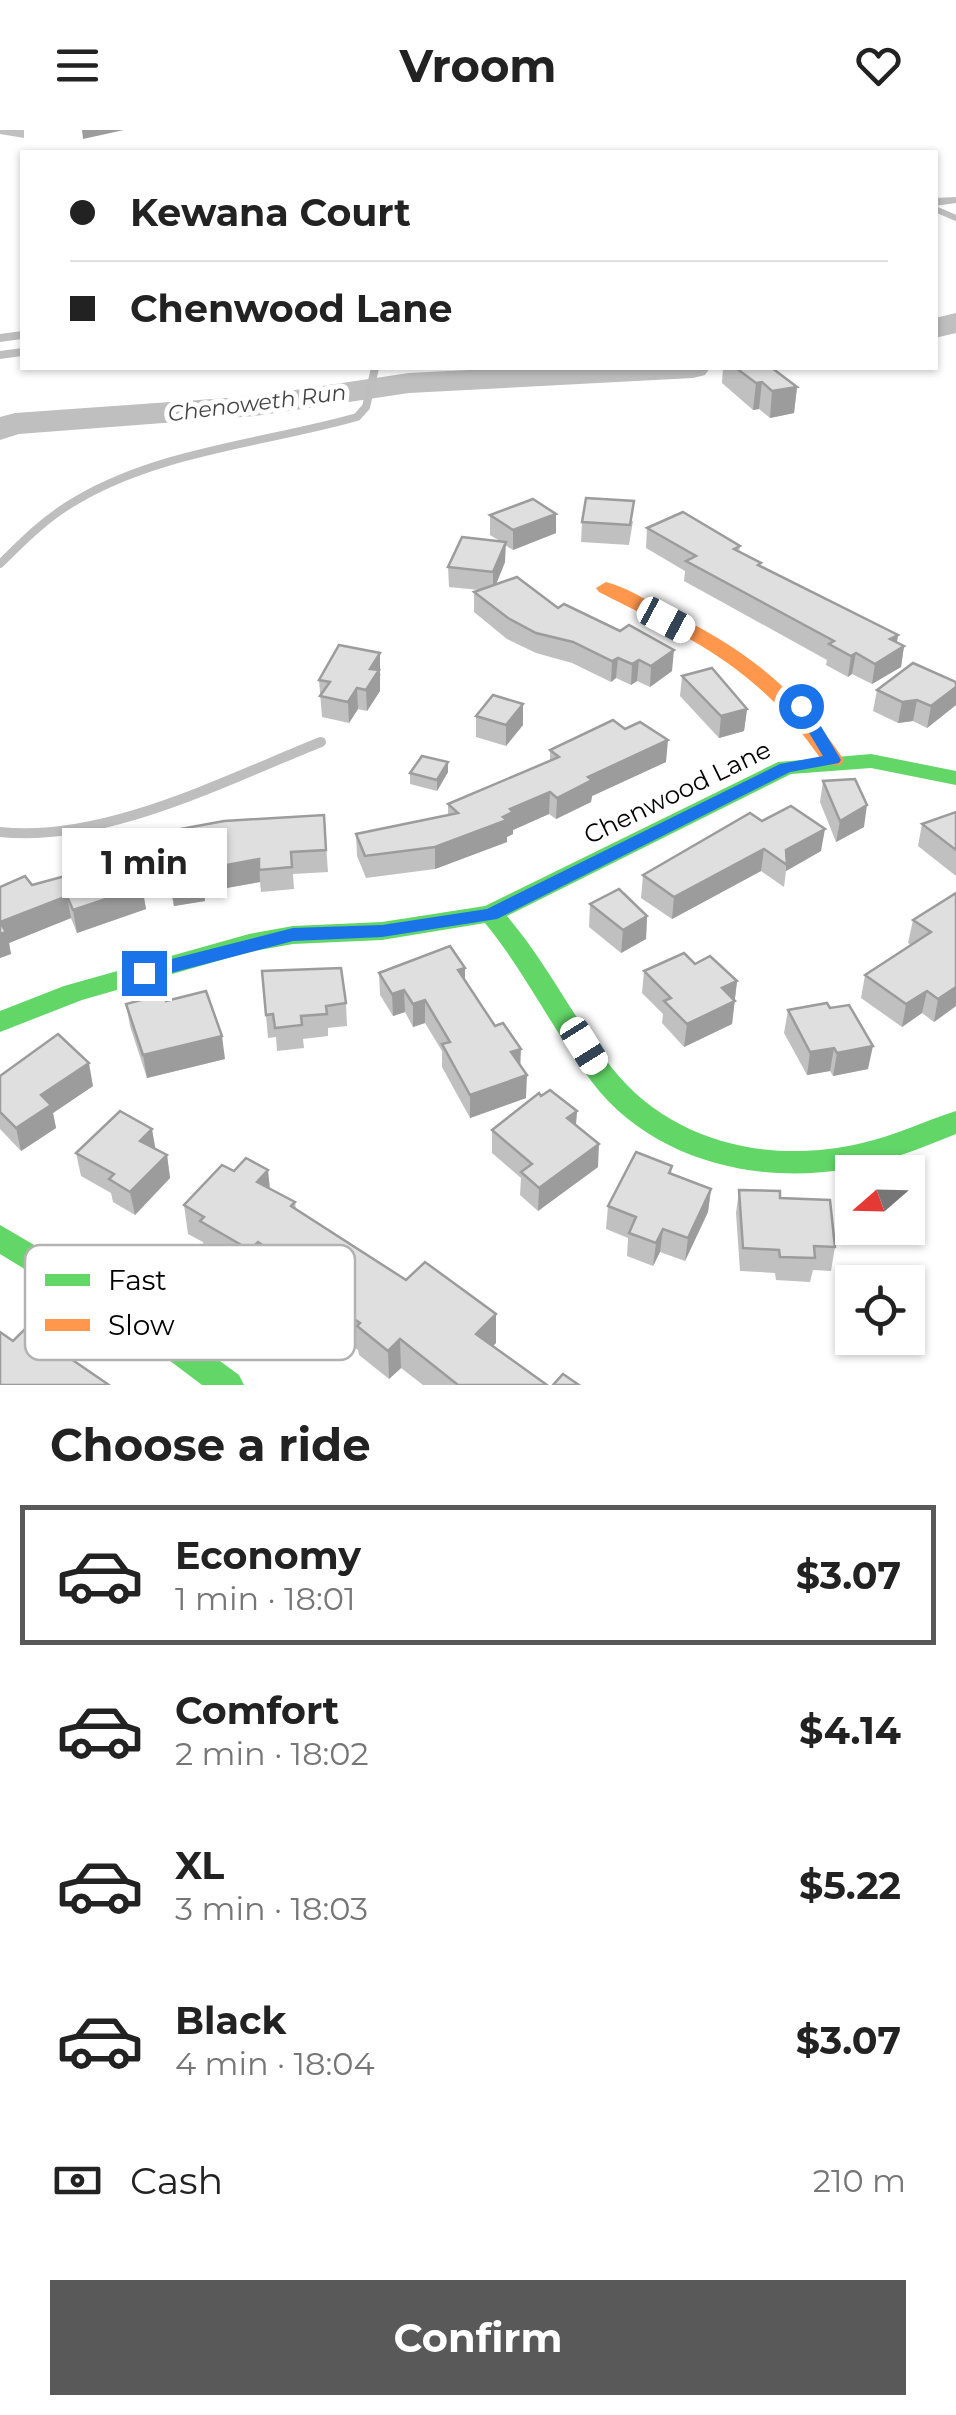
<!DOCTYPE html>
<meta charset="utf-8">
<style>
body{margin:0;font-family:Montserrat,sans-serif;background:#f6f6f6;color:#222;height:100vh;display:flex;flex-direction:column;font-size:38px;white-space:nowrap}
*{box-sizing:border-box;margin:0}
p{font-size:32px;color:#767676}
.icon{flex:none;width:55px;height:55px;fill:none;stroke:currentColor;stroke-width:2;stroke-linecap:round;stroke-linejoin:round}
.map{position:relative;height:1255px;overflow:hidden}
.sheet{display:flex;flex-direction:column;background:#fff;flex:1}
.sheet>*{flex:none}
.banner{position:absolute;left:20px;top:20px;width:918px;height:220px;border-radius:0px;box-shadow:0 2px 8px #0004;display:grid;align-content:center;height:220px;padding:0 50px;background:#fff}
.needle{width:65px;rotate:250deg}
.buttons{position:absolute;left:835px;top:1025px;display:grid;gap:20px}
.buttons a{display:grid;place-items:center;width:90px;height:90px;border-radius:0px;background:#fff;box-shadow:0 2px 8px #0004;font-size:50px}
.end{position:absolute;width:45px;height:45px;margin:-22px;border:12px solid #1a73e8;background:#fff;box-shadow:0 0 0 5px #fff}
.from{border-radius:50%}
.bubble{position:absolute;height:70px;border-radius:0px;background:#fff;box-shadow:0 2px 8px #0004;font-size:32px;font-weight:700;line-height:70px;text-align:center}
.car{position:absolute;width:30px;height:60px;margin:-30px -15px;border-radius:12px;box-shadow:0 0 8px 2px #0007;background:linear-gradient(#fff 24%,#345 0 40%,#fff 0 76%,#345 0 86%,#fff 0)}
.banner b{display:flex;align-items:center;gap:35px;height:95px;font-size:38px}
.banner b+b{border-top:2px solid #e0e0e0}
.banner i{width:25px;height:25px;background:#222}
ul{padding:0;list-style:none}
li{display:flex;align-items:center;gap:30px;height:140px;margin:0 20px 15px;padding:0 30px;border:5px solid transparent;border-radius:0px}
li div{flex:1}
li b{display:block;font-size:38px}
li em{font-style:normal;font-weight:700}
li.selected{border-color:#595959}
li>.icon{width:90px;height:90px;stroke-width:1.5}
h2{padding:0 50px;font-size:45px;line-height:120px}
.pay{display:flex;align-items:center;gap:25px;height:110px;padding:0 50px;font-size:38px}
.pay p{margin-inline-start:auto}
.action{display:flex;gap:20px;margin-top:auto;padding:20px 50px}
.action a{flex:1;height:115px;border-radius:0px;background:#595959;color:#fff;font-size:40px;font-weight:700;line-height:115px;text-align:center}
header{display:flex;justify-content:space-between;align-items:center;height:130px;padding:0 50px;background:#fff;font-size:45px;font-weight:700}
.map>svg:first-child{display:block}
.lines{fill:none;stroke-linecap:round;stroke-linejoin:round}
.river{fill:#bfbfbf;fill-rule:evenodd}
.lane-far2{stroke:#bebebe;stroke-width:6}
.lane-far1{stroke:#bebebe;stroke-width:8}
.lane{stroke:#bebebe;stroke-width:10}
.street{fill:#bebebe;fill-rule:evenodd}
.fast{fill:#63d668;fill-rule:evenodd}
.slow{fill:#ff974d;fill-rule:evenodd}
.wall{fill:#c0c0c0}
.shaded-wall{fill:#9c9c9c}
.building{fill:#dfdfdf;stroke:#9c9c9c;stroke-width:2.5}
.route{fill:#1a73e8}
.labels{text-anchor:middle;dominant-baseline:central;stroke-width:10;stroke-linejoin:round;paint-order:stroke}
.far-water-label{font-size:22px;font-style:italic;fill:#444;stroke:#fff}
.street-label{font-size:25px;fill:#000;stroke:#fff}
.key{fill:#fff;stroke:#b2b2b2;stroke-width:2.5}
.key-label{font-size:28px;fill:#000}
</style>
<header><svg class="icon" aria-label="menu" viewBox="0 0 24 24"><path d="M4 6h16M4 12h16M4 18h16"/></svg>Vroom<svg class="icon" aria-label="heart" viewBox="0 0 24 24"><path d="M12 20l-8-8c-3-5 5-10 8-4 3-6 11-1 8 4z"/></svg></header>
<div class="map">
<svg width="956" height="1255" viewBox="0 0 956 1255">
<rect width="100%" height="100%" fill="#fff"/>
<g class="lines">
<g class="river">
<path d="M956 183V203L935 208V188Z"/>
<path d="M509 238H710L705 245 693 248 409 263 255 286 19 304 0 310V287L15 283 255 266 409 243Z"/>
</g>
<path class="lane-far2" d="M935 79 956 88"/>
<path class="lane-far1" d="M0 434C24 410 47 387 77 370 160 321 265 313 357 287L366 277 375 238"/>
<path class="lane" d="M0 702C105 713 225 650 321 612"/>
<g class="street">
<path d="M956 67V73L935 76V68Z"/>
<path d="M22 201V209L0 212V204Z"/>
<path d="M22 218V226L0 229V221Z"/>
</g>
<g class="fast">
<path d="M871 624 956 641V655L871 638 791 644 507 786C547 833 574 889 612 938 671 1013 771 1035 862 1013 894 1006 924 991 956 981V1004C921 1018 885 1033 847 1039 755 1055 650 1029 592 952 553 901 526 843 485 793L382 810 293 814 249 822 82 870 0 902V881L64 856 249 804 293 796 382 792 485 776 778 632Z"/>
<path d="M0 1095 171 1195 239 1245 244 1255H202L149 1215 0 1124Z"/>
</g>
<path class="slow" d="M606 452C626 457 644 469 662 478 743 518 794 555 844 630L841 635H825C759 538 700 513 599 462L596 458Z"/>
</g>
<g class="wall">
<path d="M0 0H24V8L0 4Z"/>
<path d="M723 238H772L797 257 794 283 770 288 759 279 753 280 722 253Z"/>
<path d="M490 385 556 403 513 420 505 415V432L496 454 558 478 672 541 650 557 637 551 631 555 616 548 611 552 572 533 536 523 507 509 474 482V462L479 460 449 457 448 437 500 411 490 405Z"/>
<path d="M633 391 629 415 581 412 582 392Z"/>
<path d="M647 398 740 416 739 422 761 437 898 505 897 512 904 516 901 537 872 554 852 544 848 547 826 535 827 530 684 451 685 441 646 418Z"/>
<path d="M381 544 380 546V561L367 581 358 579 349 593 322 587 319 550Z"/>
<path d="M682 546 747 579 744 601 719 608 680 566Z"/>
<path d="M877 560 956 575 927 598 913 591 898 593 873 581Z"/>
<path d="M523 574V595L506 616 476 607V586Z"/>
<path d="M550 620 666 632 592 666 591 672 556 689 549 684 513 700V704L507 707V712L435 739 366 748 357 726 356 704 448 685V674L550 631Z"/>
<path d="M448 632V642L437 661 410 654V643Z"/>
<path d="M823 651 864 697 836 712 820 672Z"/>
<path d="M956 682V746L918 716 922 694Z"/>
<path d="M324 685 328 742 293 744 294 759 261 762 260 752 204 762 205 771 174 776 162 725 159 703Z"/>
<path d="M762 691 821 721 786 741 784 757 761 741 672 789 641 768 643 745Z"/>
<path d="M102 726 142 757 146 779 77 803 71 788 9 813 11 824 0 828 32 755 104 736Z"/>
<path d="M956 763V876L934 892 922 883 902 897 861 868 865 845 911 815 908 813 913 790Z"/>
<path d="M590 774 647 786 646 809 621 823 589 797Z"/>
<path d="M695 834 737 851 732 894 684 917 662 893 663 884 642 863 644 841Z"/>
<path d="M465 838V851L520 935 526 968 470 988 442 937V921L425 893 413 897 405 882 393 886 380 865 379 843Z"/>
<path d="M262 841 346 873 347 896 328 898V906L303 909 304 918 277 921 276 907 268 908Z"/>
<path d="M126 874 225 929 147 948 130 896Z"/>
<path d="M788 880 868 939 833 946 830 941 807 945 784 903Z"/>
<path d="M0 946 93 956 53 983 56 998 21 1021 0 999Z"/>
<path d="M577 981 576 995 598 1037 538 1081 520 1065 521 1048 492 1023V1000Z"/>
<path d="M155 1019 167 1025 170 1048 135 1085 113 1072 111 1063 81 1046 76 1023Z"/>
<path d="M672 1036 671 1044 711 1059 708 1082 685 1131 660 1122 653 1136 627 1126 628 1108 606 1099 608 1076Z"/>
<path d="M270 1058 295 1072 296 1079 496 1213 493 1216 547 1255H423L401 1238 389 1249 359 1225 358 1220 300 1180 298 1165 261 1141 254 1149 204 1120 203 1112 188 1104 184 1075Z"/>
<path d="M739 1060 780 1068 835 1117 831 1141 813 1140 810 1152 776 1150 775 1143 740 1141 736 1083Z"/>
</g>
<g class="shaded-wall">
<path d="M82 0H124L83 9Z"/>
<path d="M762 252 759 279 753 280 756 253Z"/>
<path d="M797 257 794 283 770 288 772 261Z"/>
<path d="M556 384V403L513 420V400Z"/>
<path d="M506 412 505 432 493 462V442Z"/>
<path d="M898 505 895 522 904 516 901 537 872 554 875 534 890 509Z"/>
<path d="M674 520 672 541 650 557 651 536Z"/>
<path d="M380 523V561L367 581 366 560 370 539Z"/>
<path d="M856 523 852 544 848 547 851 526Z"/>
<path d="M618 528 616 548 611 552 612 531Z"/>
<path d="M639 530 637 551 631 555 632 534Z"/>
<path d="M956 557V575L927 598 931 576Z"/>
<path d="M357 558 358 579 349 593 348 572Z"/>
<path d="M917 570 913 591 898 593 902 572Z"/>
<path d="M523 574V595L506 616V595Z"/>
<path d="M747 579 744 601 719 608 721 586Z"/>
<path d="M668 610 666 632 592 666 591 672 556 689 557 668 588 647Z"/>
<path d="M448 632V642L437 661V650Z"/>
<path d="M550 662 549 684 513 700V704L507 707V712L435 739V717L503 687 510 679Z"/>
<path d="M867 675 864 697 836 712 840 691Z"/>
<path d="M825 699 821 721 786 741V720Z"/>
<path d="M764 719 761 741 672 789 674 767Z"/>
<path d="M259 729 260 752 204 762 205 771 174 776 171 754 200 740Z"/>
<path d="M142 757 146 779 77 803 73 780Z"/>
<path d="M67 766 71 788 9 813 11 824 0 828V792Z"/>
<path d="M647 786 646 809 621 823 623 800Z"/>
<path d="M465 838V860L458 840Z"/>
<path d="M737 851 732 894 684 917 687 894 722 858Z"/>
<path d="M956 857V876L934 892 938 869Z"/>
<path d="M404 860 405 882 393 886 392 864Z"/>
<path d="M927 861 922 883 902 897 906 874Z"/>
<path d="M425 870V893L413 897V874Z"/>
<path d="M222 906 225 929 147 948 143 925Z"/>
<path d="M873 916 868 939 833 946 837 923Z"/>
<path d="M834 918 830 941 807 945 810 922Z"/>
<path d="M521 919 520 942 511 922Z"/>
<path d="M89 933 93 956 53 983 56 998 21 1021 16 998 41 965Z"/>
<path d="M527 945 526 968 470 988V965Z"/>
<path d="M577 981 575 1004 567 988Z"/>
<path d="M152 999 156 1022 140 1011Z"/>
<path d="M599 1014 598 1037 538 1081 539 1058Z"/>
<path d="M167 1025 170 1048 135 1085 130 1062Z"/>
<path d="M268 1040 271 1069 257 1052Z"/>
<path d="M711 1059 708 1082 685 1131 688 1108Z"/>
<path d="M663 1099 660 1122 653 1136 656 1113Z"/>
<path d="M258 1112 261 1141 254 1149 250 1120Z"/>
<path d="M496 1184V1213L476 1232V1204Z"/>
<path d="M400 1209 401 1238 389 1249 388 1221Z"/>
</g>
<g class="building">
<path d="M736 238H772L797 257 772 261 762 252 756 253Z"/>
<path d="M586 368 634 371 630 395 582 392Z"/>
<path d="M533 369 556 384 513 400 490 385Z"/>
<path d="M683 382 740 416 734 419 761 433 758 435 898 505 890 509 904 516 875 534 856 523 851 526 829 514 834 511 686 431 696 426 647 398Z"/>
<path d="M462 407 506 412 493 442 448 437Z"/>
<path d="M517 447 558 478 564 474 620 501 629 495 674 520 651 536 639 530 632 534 618 528 612 531 573 512 536 503 508 488 474 462Z"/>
<path d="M339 515 380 523 370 539 379 540 366 560 357 558 348 572 320 566 330 552 319 550Z"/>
<path d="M913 533 956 552V557L931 576 917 570 902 572 877 560Z"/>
<path d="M712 538 747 579 721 586 682 546Z"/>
<path d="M493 565 523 574 506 595 476 586Z"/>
<path d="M613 590 625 599 640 592 668 610 588 647 592 650 557 668 550 662 510 679 513 682 503 687 507 690 435 717 365 726 356 704 458 683 448 674 559 627 550 620Z"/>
<path d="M422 626 448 632 437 650 410 643Z"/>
<path d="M855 649 867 675 840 691 823 651Z"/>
<path d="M791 676 825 699 786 720 787 735 764 719 674 767 643 745 750 683 762 691Z"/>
<path d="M956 682V720L922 694Z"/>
<path d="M324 685 326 720 291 722 292 737 259 740V729L200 740 202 748 171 754 159 703 224 691Z"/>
<path d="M126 720 142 757 73 780 67 766 0 792 6 802 0 804V757L25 746 32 755 106 735 102 726Z"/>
<path d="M619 759 647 786 623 800 590 774Z"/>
<path d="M956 763V857L938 869 927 861 906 874 865 845 931 802 913 790Z"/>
<path d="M450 816 465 838 458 840 495 896 503 893 521 919 511 922 527 945 470 965 442 914 450 912 425 870 413 874 404 860 392 864 379 843Z"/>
<path d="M684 823 695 834 710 826 737 851 722 858 735 871 687 894 664 871 671 868 644 841Z"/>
<path d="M341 838 346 873 326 876 327 884 301 886 302 895 275 898 273 884 266 885 262 841Z"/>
<path d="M206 861 222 906 143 925 126 874 163 864 166 871Z"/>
<path d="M827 873 830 878 849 875 873 916 837 923 834 918 810 922 788 880Z"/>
<path d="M58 904 89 933 41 965 51 975 16 998 0 982V946Z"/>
<path d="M550 960 577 981 567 988 599 1014 539 1058 521 1042 532 1034 492 1000 539 963 541 966Z"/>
<path d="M120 981 152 999 140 1011 167 1025 130 1062 109 1049 114 1044 76 1023Z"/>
<path d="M636 1022 672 1036 669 1043 711 1059 688 1108 663 1099 656 1113 629 1103 636 1087 608 1076Z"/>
<path d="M246 1028 268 1040 257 1052 295 1072 291 1076 406 1150 425 1132 496 1184 476 1204 547 1255H458L400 1209 388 1221 357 1196 360 1193 297 1152 305 1143 258 1112 250 1120 200 1091 204 1087 184 1075 222 1035 234 1041Z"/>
<path d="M739 1060 780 1061V1068L830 1070 835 1117 814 1116 815 1128 780 1127 779 1120 743 1118Z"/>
<path d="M26 1198 109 1255H0V1202L13 1211Z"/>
<path d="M563 1244 579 1255H553Z"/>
</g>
<path class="route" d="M801 572 809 576 841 630 839 633 790 642 497 789 382 807 293 811 144 850 134 843 144 836 293 798 382 795 487 779 780 634 823 626 793 576Z"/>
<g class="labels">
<g class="far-water-label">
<text transform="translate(257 273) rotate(-7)">Chenoweth Run</text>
</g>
<g class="street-label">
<text transform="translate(677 662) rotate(-26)">Chenwood Lane</text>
</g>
</g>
<rect x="25" y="1115" width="330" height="115" rx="15" class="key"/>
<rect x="45" y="1144" width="45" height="12" fill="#63d668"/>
<rect x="45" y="1189" width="45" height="12" fill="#ff974d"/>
<g class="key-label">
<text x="108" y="1160">Fast</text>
<text x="108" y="1205">Slow</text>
</g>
</svg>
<div class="buttons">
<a><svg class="needle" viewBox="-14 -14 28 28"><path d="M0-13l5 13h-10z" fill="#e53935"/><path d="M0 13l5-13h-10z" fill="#767676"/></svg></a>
<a><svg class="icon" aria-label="locate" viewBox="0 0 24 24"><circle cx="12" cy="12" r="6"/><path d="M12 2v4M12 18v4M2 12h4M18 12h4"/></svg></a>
</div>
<i class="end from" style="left:801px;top:576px"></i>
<i class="end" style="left:144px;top:843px"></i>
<div class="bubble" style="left:62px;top:698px;width:165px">1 min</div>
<i class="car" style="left:666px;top:490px;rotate:118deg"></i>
<i class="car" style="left:584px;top:916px;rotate:148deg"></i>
<div class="banner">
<b><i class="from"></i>Kewana Court</b>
<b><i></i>Chenwood Lane</b>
</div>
</div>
<section class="sheet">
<h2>Choose a ride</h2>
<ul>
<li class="selected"><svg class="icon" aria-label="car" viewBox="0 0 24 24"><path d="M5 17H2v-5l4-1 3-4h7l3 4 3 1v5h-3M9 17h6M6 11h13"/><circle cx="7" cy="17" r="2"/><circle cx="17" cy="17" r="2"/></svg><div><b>Economy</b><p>1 min · 18:01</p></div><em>$3.07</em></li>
<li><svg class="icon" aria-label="car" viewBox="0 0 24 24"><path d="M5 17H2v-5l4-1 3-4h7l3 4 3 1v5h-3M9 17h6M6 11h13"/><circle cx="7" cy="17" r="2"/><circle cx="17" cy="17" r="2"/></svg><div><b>Comfort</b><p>2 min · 18:02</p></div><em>$4.14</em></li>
<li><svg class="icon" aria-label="car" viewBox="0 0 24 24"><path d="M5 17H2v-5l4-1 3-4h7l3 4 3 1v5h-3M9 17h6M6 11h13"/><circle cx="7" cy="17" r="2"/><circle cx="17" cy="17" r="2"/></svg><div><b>XL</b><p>3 min · 18:03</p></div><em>$5.22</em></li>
<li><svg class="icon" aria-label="car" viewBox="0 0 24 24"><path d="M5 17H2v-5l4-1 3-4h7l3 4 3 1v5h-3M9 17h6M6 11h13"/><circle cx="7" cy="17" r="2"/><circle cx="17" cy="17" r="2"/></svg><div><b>Black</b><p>4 min · 18:04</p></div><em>$3.07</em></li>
</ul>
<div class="pay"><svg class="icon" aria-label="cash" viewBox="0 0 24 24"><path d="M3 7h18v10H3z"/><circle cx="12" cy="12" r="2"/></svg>Cash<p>210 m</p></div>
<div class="action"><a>Confirm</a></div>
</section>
